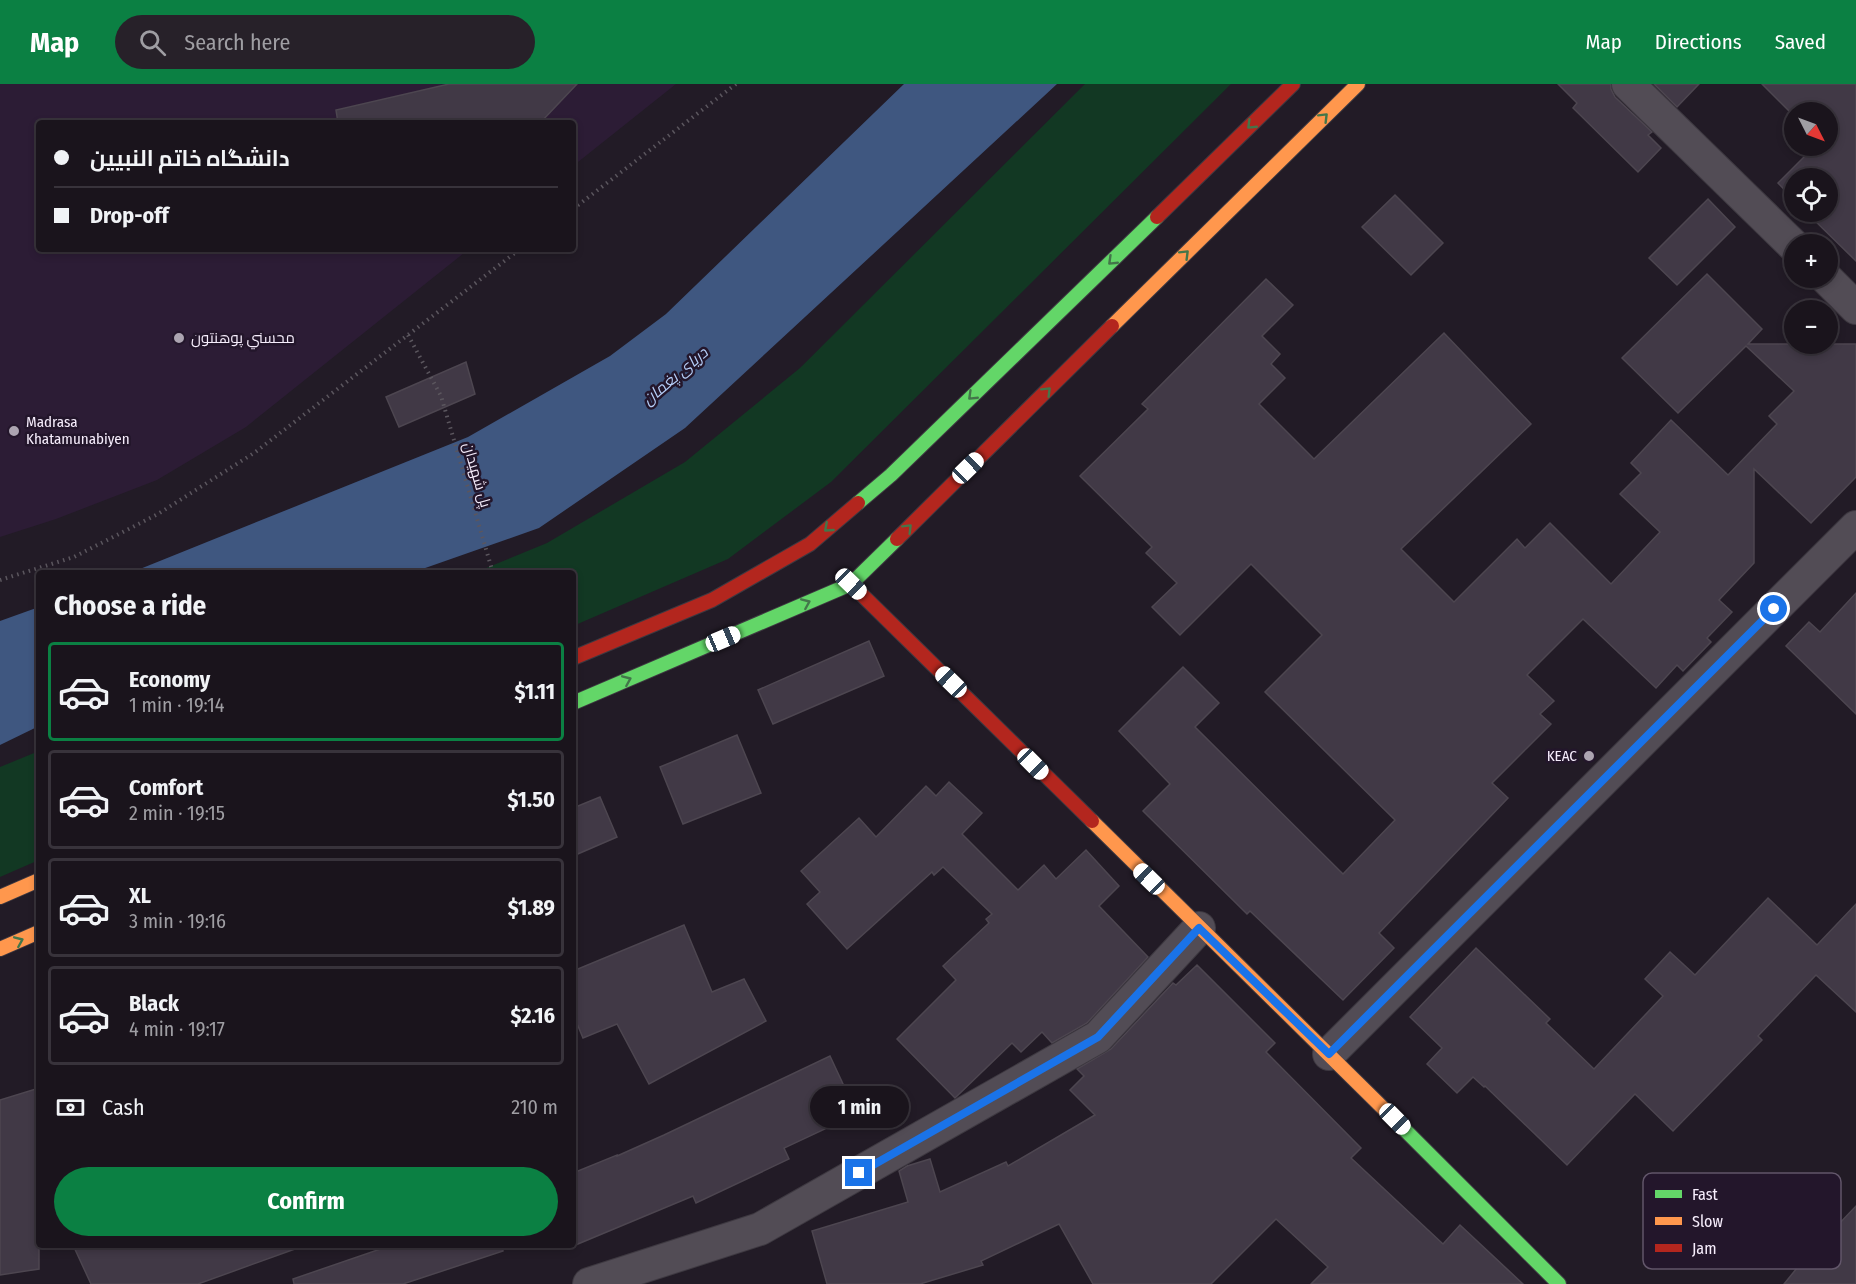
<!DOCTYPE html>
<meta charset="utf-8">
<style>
body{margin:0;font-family:"Fira Sans Condensed",Cairo,sans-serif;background:#272129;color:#f1f3f6;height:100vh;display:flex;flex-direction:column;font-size:22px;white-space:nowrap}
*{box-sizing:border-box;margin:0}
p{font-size:20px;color:#9f9ea3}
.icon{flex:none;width:33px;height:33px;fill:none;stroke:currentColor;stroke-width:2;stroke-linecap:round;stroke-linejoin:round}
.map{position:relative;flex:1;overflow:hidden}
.details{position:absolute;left:36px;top:486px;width:540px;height:678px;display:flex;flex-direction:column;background:#1a141c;border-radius:6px;box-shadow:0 3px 9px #0003,0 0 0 2px #38333b}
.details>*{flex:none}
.guide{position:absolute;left:36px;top:36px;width:540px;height:132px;border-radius:6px;box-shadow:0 3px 9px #0003,0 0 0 2px #38333b;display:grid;align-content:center;height:132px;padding:0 18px;background:#1a141c}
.needle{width:39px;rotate:132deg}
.fabs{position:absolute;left:1784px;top:18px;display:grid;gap:12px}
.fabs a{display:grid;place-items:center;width:54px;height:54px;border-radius:50%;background:#1a141c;box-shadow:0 3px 9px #0003,0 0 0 2px #38333b;font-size:30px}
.end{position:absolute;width:27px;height:27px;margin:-14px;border:8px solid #1a73e8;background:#fff;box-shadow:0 0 0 3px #fff}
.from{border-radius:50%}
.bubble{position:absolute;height:42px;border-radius:21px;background:#1a141c;box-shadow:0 3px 9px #0003,0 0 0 2px #38333b;font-size:20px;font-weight:700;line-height:42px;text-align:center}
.car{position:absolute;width:18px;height:36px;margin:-18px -9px;border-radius:8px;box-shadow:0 0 4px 2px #0007;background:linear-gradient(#fff 24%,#345 0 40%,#fff 0 76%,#345 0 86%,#fff 0)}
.guide b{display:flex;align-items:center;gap:21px;height:57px;font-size:22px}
.guide b+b{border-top:2px solid #38333b}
.guide i{width:15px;height:15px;background:#f1f3f6}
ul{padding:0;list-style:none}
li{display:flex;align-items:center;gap:18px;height:99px;margin:0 12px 9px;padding:0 6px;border:3px solid #38333b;border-radius:6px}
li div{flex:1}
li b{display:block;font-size:22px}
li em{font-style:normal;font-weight:700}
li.active{border-color:#0b8043}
li>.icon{width:54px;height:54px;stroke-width:1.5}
h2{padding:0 18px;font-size:27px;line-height:72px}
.pay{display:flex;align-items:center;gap:15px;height:66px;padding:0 18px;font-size:22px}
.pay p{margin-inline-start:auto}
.cta{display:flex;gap:12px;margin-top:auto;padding:12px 18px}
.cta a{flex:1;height:69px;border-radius:36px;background:#0b8043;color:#fff;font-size:24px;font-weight:700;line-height:69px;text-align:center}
header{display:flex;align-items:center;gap:36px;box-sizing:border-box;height:84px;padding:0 30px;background:#0b8043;color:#fff}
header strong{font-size:28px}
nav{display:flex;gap:33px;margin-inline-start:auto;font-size:21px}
.search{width:420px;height:54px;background:#272129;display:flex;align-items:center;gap:15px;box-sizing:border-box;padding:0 21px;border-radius:33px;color:#9f9ea3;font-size:22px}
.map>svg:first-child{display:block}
.built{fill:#2c1c35}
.green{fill:#123823}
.water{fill:#3f5780}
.building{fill:#413946;stroke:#4d4650;stroke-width:1.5}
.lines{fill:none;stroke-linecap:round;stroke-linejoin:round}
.street-casing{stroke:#3e3941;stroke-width:34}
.fast-casing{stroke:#3e3941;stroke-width:16}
.slow-casing{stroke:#3e3941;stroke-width:16}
.jam-casing{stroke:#3e3941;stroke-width:16}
.path{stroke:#5b565e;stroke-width:4;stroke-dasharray:1.5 4.5;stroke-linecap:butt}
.street{stroke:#524c55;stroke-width:32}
.fast{stroke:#63d668;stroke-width:14}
.slow{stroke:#ff974d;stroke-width:14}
.jam{stroke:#b3261e;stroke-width:14}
.oneway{stroke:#43764a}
.route{stroke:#1a73e8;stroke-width:8}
.poi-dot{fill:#aca4b1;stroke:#23162b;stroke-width:2}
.labels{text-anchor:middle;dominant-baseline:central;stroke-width:5;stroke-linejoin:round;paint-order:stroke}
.poi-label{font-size:15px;fill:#f6edfc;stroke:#23162b;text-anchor:start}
.street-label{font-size:15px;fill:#f6edfc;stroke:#23162b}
.water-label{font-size:16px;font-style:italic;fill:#b5cef8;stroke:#23162b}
.key{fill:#23162b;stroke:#62566a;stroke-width:1.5}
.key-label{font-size:16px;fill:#f6edfc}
</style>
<header>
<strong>Map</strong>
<div class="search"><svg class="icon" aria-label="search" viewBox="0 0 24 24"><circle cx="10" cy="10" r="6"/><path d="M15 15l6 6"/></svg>Search here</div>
<nav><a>Map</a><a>Directions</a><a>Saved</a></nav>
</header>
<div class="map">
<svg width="1856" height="1200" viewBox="0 0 1856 1200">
<rect width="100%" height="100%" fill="#221b26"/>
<path class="built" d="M0 0H676L573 82V39H39V165H469L246 343 157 396 56 435 0 453Z"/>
<g class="green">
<path d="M1085 0H1231L831 398 728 475 573 542V489H474L547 459 685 378 800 284Z"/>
<path d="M39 667V776L0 793V683Z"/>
</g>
<g class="water">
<path d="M904 0H1057L685 344 539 444 411 489H130L468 353 610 272 666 230Z"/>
<path d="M39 523V642L0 661V537Z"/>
</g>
<g class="building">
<path d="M449 0H577L540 39H338L336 26Z"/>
<path d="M1558 0H1611V5L1615 13 1652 48 1648 51 1661 64 1638 88 1573 24 1577 19Z"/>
<path d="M1654 0H1699L1677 23Z"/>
<path d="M1762 0H1856V177L1806 128H1827V94H1794V116L1778 99 1815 62H1827V28H1794V32Z"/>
<path d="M1395 111 1443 159 1411 191 1362 143Z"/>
<path d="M1708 115 1735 143 1677 201 1649 174Z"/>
<path d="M1707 190 1762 245 1748 260H1856V393L1811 439 1754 385V479L1719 516 1732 528 1707 554 1711 558 1683 587 1677 581 1656 604 1583 535 1527 591 1554 617 1540 630 1551 640 1492 699 1508 714 1379 849 1394 864 1343 916 1250 827 1247 830 1143 727 1170 700 1119 647 1183 583 1219 619 1195 643 1343 790 1395 736 1265 608 1322 551 1251 480 1180 551 1152 523 1177 499 1146 469 1152 463 1080 392 1148 325 1142 320 1266 195 1293 221 1262 252 1280 270 1271 280 1285 294 1259 320 1314 375 1444 249 1531 340 1401 465 1454 518 1517 455 1525 464 1550 439 1611 500 1660 448 1620 410 1641 389 1631 379 1671 336 1728 391 1777 340 1769 332 1794 307 1746 262 1678 329 1622 274Z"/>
<path d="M466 278 475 310 399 343 386 313Z"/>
<path d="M1856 509V630L1786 562 1809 538 1820 548Z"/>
<path d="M869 557 884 592 773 640 758 606Z"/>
<path d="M737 651 761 709 683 740 660 683Z"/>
<path d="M949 698 982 729 962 750 1018 806 1044 781 1056 795 1086 766 1119 802 1099 822 1148 873 1087 939 1052 959 1042 948 1021 968 1012 959 955 1014 897 955 956 896 943 882 989 839 986 835 992 830 943 783 934 791 932 788 847 865 807 820 820 808 801 787 859 734 876 753 926 702 936 712Z"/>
<path d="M600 713 617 753 573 772V724Z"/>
<path d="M1768 814 1817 861 1856 820V928L1816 891 1758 952 1762 956 1673 1047 1635 1010 1567 1081 1485 1002 1484 1003 1473 993 1457 1009 1427 980 1442 964 1410 933 1476 864 1550 935 1546 939 1594 985 1663 912 1645 895 1670 868 1695 891Z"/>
<path d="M684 841 712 908 744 895 766 937 649 1000 617 940 583 954 573 930V887Z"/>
<path d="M1197 881 1275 959 1266 968 1361 1064 1351 1074 1443 1160 1460 1141 1523 1200H1311L1328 1183 1276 1135 1211 1200H1093L1059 1140 981 1177 983 1181 920 1200H827L812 1147 908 1118 899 1087 907 1082 930 1075 940 1108 1006 1078 1008 1082 1095 1031 1070 1006 1084 992 1077 985 1111 965 1173 899 1176 901Z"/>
<path d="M830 972 857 1030 784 1064 789 1075 696 1119 693 1112 573 1162V1089L617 1071V1072L664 1051Z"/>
<path d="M39 1004V1185L0 1191V1016Z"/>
<path d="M1856 1122V1200H1784L1797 1184Z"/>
<path d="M73 1161H294L295 1165 198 1200H91Z"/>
<path d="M392 1161H502L503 1167 403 1200H294L293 1195Z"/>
</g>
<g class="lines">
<defs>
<g id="street">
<path d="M1628 0 1794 162"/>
<path d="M1826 194 1856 224"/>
<path d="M1329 970 1856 443"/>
<path d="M589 1200 760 1145 1098 953 1199 844"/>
</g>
<g id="fast">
<path d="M858 419 891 391 1157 133"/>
<path d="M573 619 851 500 897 455"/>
<path d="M1387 1028 1559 1200"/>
</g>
<g id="slow">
<path d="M1112 242 1358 0"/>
<path d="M1092 737 1387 1028"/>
<path d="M0 813 39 796"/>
<path d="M0 865 39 848"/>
</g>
<g id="jam">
<path d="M1157 133 1293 0"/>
<path d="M897 455 1112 242"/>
<path d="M851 500 1092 737"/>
<path d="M573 574 712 516 810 460 858 419"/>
</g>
</defs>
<use href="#street" class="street-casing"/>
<use href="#fast" class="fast-casing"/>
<use href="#slow" class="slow-casing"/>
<use href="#jam" class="jam-casing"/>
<g class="path">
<path d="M573 125 736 0"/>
<path d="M408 251 441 312 493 489"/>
<path d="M0 496 74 473 158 430 254 369 520 165"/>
</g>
<use href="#street" class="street"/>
<use href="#fast" class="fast"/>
<use href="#slow" class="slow"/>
<use href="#jam" class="jam"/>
</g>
<defs><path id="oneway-chevron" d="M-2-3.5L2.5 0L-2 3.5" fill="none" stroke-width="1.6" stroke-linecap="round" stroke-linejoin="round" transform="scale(1.5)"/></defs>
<g class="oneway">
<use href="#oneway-chevron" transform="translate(1324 33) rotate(-45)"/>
<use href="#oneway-chevron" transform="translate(1251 41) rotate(136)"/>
<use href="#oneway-chevron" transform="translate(1185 170) rotate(-45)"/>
<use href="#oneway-chevron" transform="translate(1112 177) rotate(136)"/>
<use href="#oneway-chevron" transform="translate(1047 307) rotate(-45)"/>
<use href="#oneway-chevron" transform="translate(972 312) rotate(136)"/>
<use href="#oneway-chevron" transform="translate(828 444) rotate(139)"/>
<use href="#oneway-chevron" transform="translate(908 444) rotate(-45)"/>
<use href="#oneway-chevron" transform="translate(806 519) rotate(-23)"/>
<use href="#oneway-chevron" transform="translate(627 596) rotate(-23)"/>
<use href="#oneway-chevron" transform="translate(19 857) rotate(-23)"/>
</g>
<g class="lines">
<path class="route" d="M859 1089 1098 953 1199 844 1329 970 1774 525"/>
</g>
<g class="poi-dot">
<circle cx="179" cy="254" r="6"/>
<circle cx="14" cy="347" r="6"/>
<circle cx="1589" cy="672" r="6"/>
</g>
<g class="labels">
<g class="poi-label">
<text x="191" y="254">محسني پوهنتون</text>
<text x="26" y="338">Madrasa<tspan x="26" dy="17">Khatamunabiyen</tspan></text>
<text x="1577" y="672" text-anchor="end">KEAC</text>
</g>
<g class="street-label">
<text transform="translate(477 391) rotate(74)">پل شهیدان</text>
</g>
<g class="water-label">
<text transform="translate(675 292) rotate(-40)">دریای پغمان</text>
</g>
</g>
<rect x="1643" y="1089" width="198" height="96" rx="9" class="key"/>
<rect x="1655" y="1106" width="27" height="8" fill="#63d668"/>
<rect x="1655" y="1133" width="27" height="8" fill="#ff974d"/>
<rect x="1655" y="1160" width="27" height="8" fill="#b3261e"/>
<g class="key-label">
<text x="1692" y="1116">Fast</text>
<text x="1692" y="1143">Slow</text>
<text x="1692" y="1170">Jam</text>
</g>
</svg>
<div class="fabs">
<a><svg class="needle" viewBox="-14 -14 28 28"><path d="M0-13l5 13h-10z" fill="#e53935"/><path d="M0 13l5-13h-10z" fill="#9f9ea3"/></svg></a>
<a><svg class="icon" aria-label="locate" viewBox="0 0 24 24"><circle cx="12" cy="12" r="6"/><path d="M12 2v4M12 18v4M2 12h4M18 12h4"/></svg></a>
<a>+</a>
<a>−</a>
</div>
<i class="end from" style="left:1774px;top:525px"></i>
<i class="end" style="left:859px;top:1089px"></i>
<div class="bubble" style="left:810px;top:1002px;width:99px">1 min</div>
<i class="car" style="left:968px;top:384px;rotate:46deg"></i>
<i class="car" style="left:851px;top:500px;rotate:134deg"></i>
<i class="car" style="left:723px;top:555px;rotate:67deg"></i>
<i class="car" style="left:951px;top:598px;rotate:314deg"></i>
<i class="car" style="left:1033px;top:680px;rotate:135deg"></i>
<i class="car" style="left:1149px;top:795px;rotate:314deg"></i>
<i class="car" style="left:1395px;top:1035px;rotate:135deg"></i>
<div class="guide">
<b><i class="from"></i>دانشگاه خاتم النبیین</b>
<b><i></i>Drop-off</b>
</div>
<section class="details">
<h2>Choose a ride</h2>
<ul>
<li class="active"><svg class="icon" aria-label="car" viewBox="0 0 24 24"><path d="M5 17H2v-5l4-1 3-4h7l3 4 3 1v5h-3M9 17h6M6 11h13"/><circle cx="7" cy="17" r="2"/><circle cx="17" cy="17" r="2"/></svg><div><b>Economy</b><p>1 min · 19:14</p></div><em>$1.11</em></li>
<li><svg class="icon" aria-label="car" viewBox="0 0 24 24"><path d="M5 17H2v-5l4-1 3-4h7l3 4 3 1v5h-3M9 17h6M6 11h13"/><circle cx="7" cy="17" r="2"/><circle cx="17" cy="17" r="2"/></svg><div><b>Comfort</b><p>2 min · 19:15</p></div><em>$1.50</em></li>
<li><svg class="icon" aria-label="car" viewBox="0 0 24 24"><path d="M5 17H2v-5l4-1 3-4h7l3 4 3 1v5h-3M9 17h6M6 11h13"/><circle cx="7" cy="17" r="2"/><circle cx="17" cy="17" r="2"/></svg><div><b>XL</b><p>3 min · 19:16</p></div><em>$1.89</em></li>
<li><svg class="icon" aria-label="car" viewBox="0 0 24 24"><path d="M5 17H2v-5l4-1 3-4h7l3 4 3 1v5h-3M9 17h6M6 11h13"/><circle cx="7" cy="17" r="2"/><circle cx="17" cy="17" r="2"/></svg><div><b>Black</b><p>4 min · 19:17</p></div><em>$2.16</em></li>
</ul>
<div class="pay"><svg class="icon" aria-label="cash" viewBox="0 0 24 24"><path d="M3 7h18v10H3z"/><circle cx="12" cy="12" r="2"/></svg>Cash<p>210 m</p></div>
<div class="cta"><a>Confirm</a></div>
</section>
</div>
